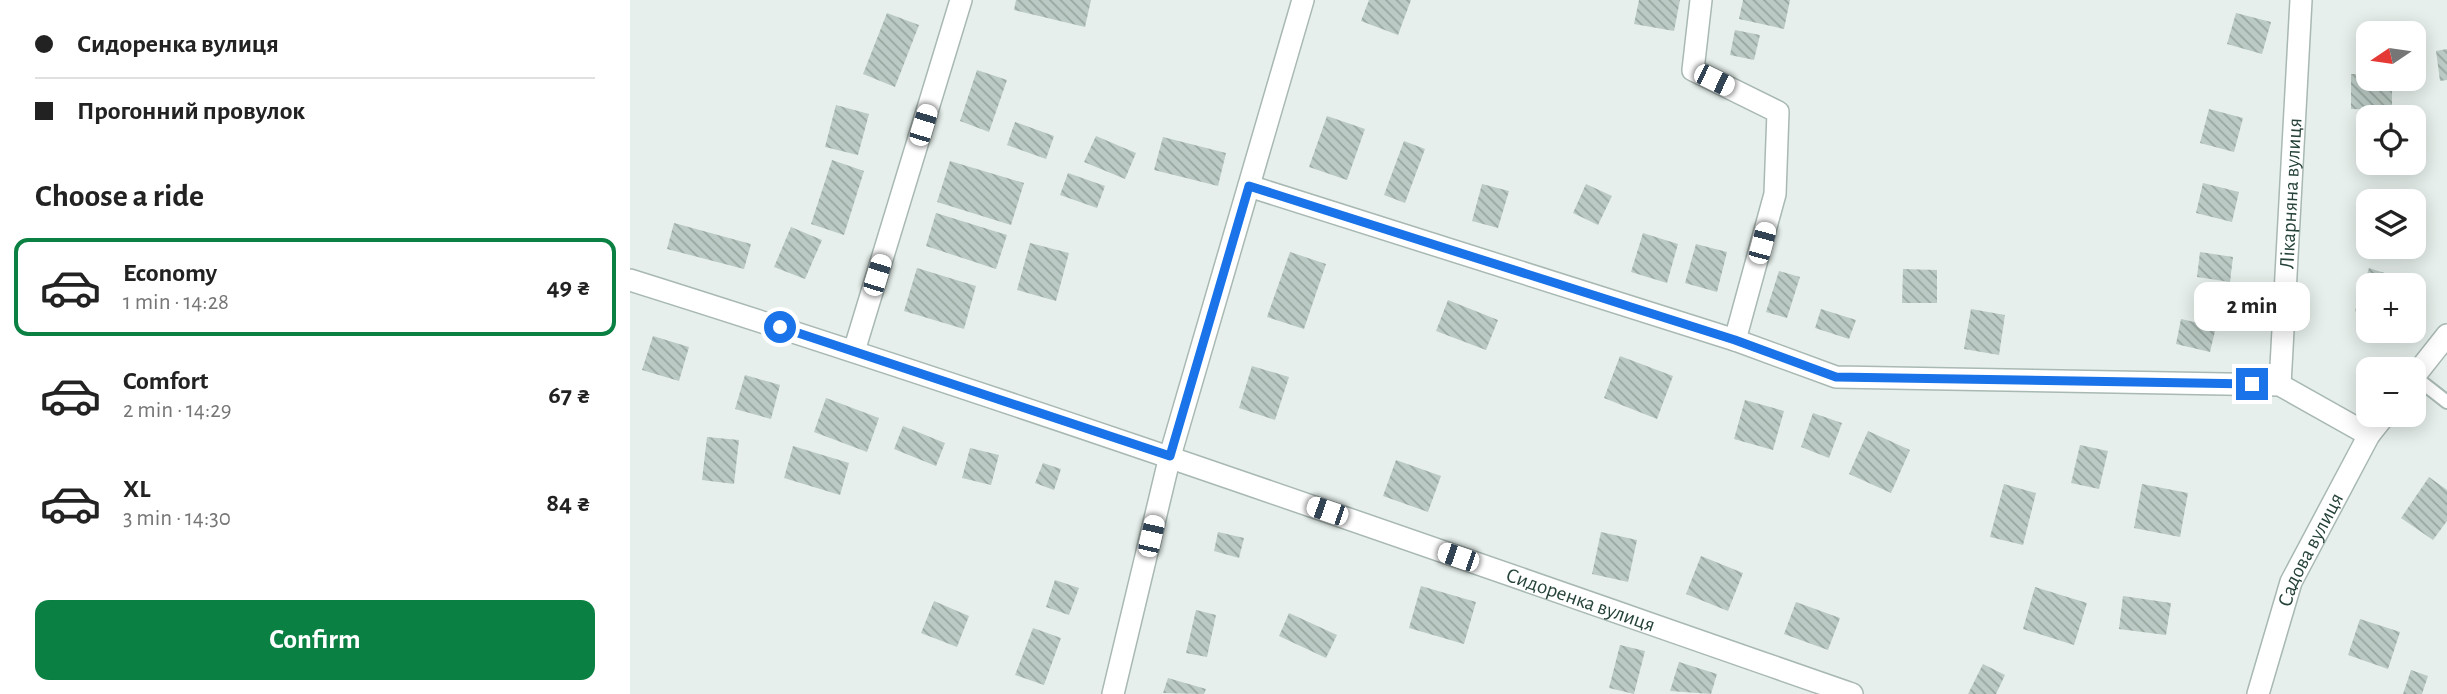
<!DOCTYPE html>
<meta charset="utf-8">
<style>
body{margin:0;font-family:"Alegreya Sans",sans-serif;background:#f2f2f2;color:#222;height:100vh;display:flex;flex-direction:column;font-size:26px;white-space:nowrap}
*{box-sizing:border-box;margin:0}
p{font-size:23px;color:#767676}
.icon{flex:none;width:38px;height:38px;fill:none;stroke:currentColor;stroke-width:2;stroke-linecap:round;stroke-linejoin:round}
.map{position:relative;flex:1;overflow:hidden}
.side{display:flex;flex-direction:column;background:#fff;width:630px}
.side>*{flex:none}
.banner{display:grid;align-content:center;height:154px;padding:0 35px;background:#fff}
.needle{width:46px;rotate:257deg}
.controls{position:absolute;left:1726px;top:21px;display:grid;gap:14px}
.controls a{display:grid;place-items:center;width:70px;height:70px;border-radius:14px;background:#fff;box-shadow:0 4px 18px #0003;font-size:35px}
.end{position:absolute;width:32px;height:32px;margin:-16px;border:9px solid #1a73e8;background:#fff;box-shadow:0 0 0 4px #fff}
.from{border-radius:50%}
.bubble{position:absolute;height:49px;border-radius:14px;background:#fff;box-shadow:0 4px 18px #0003;font-size:23px;font-weight:700;line-height:49px;text-align:center}
.car{position:absolute;width:21px;height:42px;margin:-21px -10px;border-radius:9px;box-shadow:0 0 5px 2px #0007;background:linear-gradient(#fff 24%,#345 0 40%,#fff 0 76%,#345 0 86%,#fff 0)}
.banner b{display:flex;align-items:center;gap:24px;height:66px;font-size:26px}
.banner b+b{border-top:2px solid #e0e0e0}
.banner i{width:18px;height:18px;background:#222}
ul{padding:0;list-style:none}
li{display:flex;align-items:center;gap:21px;height:98px;margin:0 14px 10px;padding:0 21px;border:4px solid transparent;border-radius:14px}
li div{flex:1}
li b{display:block;font-size:26px}
li em{font-style:normal;font-weight:700}
li.on{border-color:#0b8043}
li>.icon{width:63px;height:63px;stroke-width:1.5}
h2{padding:0 35px;font-size:32px;line-height:84px}
.action{display:flex;gap:14px;margin-top:auto;padding:14px 35px}
.action a{flex:1;height:80px;border-radius:14px;background:#0b8043;color:#fff;font-size:28px;font-weight:700;line-height:80px;text-align:center}
main{display:flex;flex:1;min-height:0}
.map>svg:first-child{display:block}
.building{fill:url(#building-back-hatch)}
.lines{fill:none;stroke-linecap:round;stroke-linejoin:round}
.lane-casing{stroke:#a8b8b2;stroke-width:16}
.street-casing{stroke:#a8b8b2;stroke-width:24}
.lane{stroke:#fff;stroke-width:12}
.street{stroke:#fff;stroke-width:21}
.route{stroke:#1a73e8;stroke-width:9}
.labels{text-anchor:middle;dominant-baseline:central;stroke-width:7;stroke-linejoin:round;paint-order:stroke}
.street-label{font-size:21px;fill:#24423a;stroke:#f7fbf9}
</style>
<main>
<section class="side">
<div class="banner">
<b><i class="from"></i>Сидоренка вулиця</b>
<b><i></i>Прогонний провулок</b>
</div>
<h2>Choose a ride</h2>
<ul>
<li class="on"><svg class="icon" aria-label="car" viewBox="0 0 24 24"><path d="M5 17H2v-5l4-1 3-4h7l3 4 3 1v5h-3M9 17h6M6 11h13"/><circle cx="7" cy="17" r="2"/><circle cx="17" cy="17" r="2"/></svg><div><b>Economy</b><p>1 min · 14:28</p></div><em>49 ₴</em></li>
<li><svg class="icon" aria-label="car" viewBox="0 0 24 24"><path d="M5 17H2v-5l4-1 3-4h7l3 4 3 1v5h-3M9 17h6M6 11h13"/><circle cx="7" cy="17" r="2"/><circle cx="17" cy="17" r="2"/></svg><div><b>Comfort</b><p>2 min · 14:29</p></div><em>67 ₴</em></li>
<li><svg class="icon" aria-label="car" viewBox="0 0 24 24"><path d="M5 17H2v-5l4-1 3-4h7l3 4 3 1v5h-3M9 17h6M6 11h13"/><circle cx="7" cy="17" r="2"/><circle cx="17" cy="17" r="2"/></svg><div><b>XL</b><p>3 min · 14:30</p></div><em>84 ₴</em></li>
</ul>
<div class="action"><a>Confirm</a></div>
</section>
<div class="map">
<svg width="1817" height="694" viewBox="0 0 1817 694">
<defs>
<pattern id="building-back-hatch" width="6" height="6" patternUnits="userSpaceOnUse" patternTransform="scale(1.75)"><rect width="6" height="6" fill="#bbcac4"/><path d="M-1 5l2 2M0 0l6 6M5-1l2 2" fill="none" stroke="#98a6a0"/></pattern>
</defs>
<rect width="100%" height="100%" fill="#e6efeb"/>
<g class="building">
<path d="M386 0H461L455 27 384 10Z"/>
<path d="M739 0H781L768 35 731 21Z"/>
<path d="M1009 0H1050L1044 31 1004 24Z"/>
<path d="M1113 0H1160L1154 29 1109 19Z"/>
<path d="M257 13 289 25 265 87 233 74Z"/>
<path d="M1606 13 1641 22 1632 54 1597 44Z"/>
<path d="M1105 30 1130 35 1124 60 1100 55Z"/>
<path d="M1817 49V80L1810 81 1806 51Z"/>
<path d="M347 70 377 80 359 132 330 121Z"/>
<path d="M1721 74H1738V79H1762V110L1721 109Z"/>
<path d="M206 105 239 114 228 155 195 147Z"/>
<path d="M1579 109 1613 118 1604 152 1570 143Z"/>
<path d="M697 116 735 129 717 180 679 167Z"/>
<path d="M385 122 424 136 416 159 377 145Z"/>
<path d="M466 136 506 153 495 179 454 162Z"/>
<path d="M533 137 596 153 588 186 524 170Z"/>
<path d="M774 141 795 149 775 203 754 195Z"/>
<path d="M202 160 234 171 214 235 181 224Z"/>
<path d="M320 161 394 183 381 225 307 202Z"/>
<path d="M438 173 475 186 467 208 430 195Z"/>
<path d="M1573 183 1609 192 1602 222 1566 213Z"/>
<path d="M852 184 879 191 868 228 842 221Z"/>
<path d="M956 184 982 196 968 225 943 213Z"/>
<path d="M306 213 377 235 366 269 296 246Z"/>
<path d="M44 223 121 244 114 269 37 249Z"/>
<path d="M161 227 192 240 175 279 144 267Z"/>
<path d="M1013 233 1048 244 1037 283 1001 272Z"/>
<path d="M400 243 439 253 426 301 387 290Z"/>
<path d="M1066 244 1097 252 1087 292 1055 283Z"/>
<path d="M660 252 696 264 674 329 637 317Z"/>
<path d="M1570 252 1603 257 1600 282 1567 277Z"/>
<path d="M287 268 346 286 334 329 274 311Z"/>
<path d="M1739 268 1795 286 1784 321 1783 285H1738V316L1725 311Z"/>
<path d="M1273 269 1307 270V303H1272Z"/>
<path d="M1149 271 1170 277 1157 318 1136 312Z"/>
<path d="M818 300 868 320 856 350 806 331Z"/>
<path d="M1191 309 1226 320 1219 339 1185 328Z"/>
<path d="M1341 309 1375 315 1369 355 1334 349Z"/>
<path d="M1551 319 1586 327 1580 352 1546 344Z"/>
<path d="M23 336 59 347 49 381 12 370Z"/>
<path d="M990 356 1043 376 1027 419 974 398Z"/>
<path d="M622 366 659 377 645 420 609 408Z"/>
<path d="M115 375 150 385 141 419 105 409Z"/>
<path d="M196 398 249 418 237 452 184 432Z"/>
<path d="M1115 400 1154 411 1143 450 1104 439Z"/>
<path d="M1183 413 1212 423 1199 458 1171 447Z"/>
<path d="M273 426 315 443 306 466 264 449Z"/>
<path d="M1238 431 1280 450 1261 493 1219 474Z"/>
<path d="M77 437 109 440 104 484 72 480Z"/>
<path d="M1450 445 1478 451 1469 489 1441 483Z"/>
<path d="M163 446 219 463 210 495 154 478Z"/>
<path d="M340 448 369 455 361 485 332 478Z"/>
<path d="M766 460 811 476 798 512 753 496Z"/>
<path d="M413 463 431 469 424 490 405 483Z"/>
<path d="M1799 477 1817 490V521L1803 540 1771 518Z"/>
<path d="M1374 484 1406 493 1393 545 1360 537Z"/>
<path d="M1512 484 1558 493 1550 537 1504 528Z"/>
<path d="M588 532 614 538 609 558 584 551Z"/>
<path d="M971 532 1007 540 998 582 962 574Z"/>
<path d="M1071 556 1113 573 1098 611 1056 594Z"/>
<path d="M425 580 449 588 439 615 416 607Z"/>
<path d="M791 586 846 602 834 644 779 628Z"/>
<path d="M1405 587 1457 603 1444 645 1393 629Z"/>
<path d="M1493 596 1541 603 1536 635 1489 629Z"/>
<path d="M304 601 339 616 327 647 291 633Z"/>
<path d="M1166 602 1210 618 1198 650 1154 634Z"/>
<path d="M566 610 586 615 577 657 556 653Z"/>
<path d="M659 613 707 635 696 658 649 636Z"/>
<path d="M1730 619 1770 632 1758 669 1718 655Z"/>
<path d="M403 628 431 638 414 685 385 675Z"/>
<path d="M990 645 1015 651 1004 694 979 688Z"/>
<path d="M1049 662 1087 674 1081 694 1040 691Z"/>
<path d="M1353 664 1375 675 1366 694H1338Z"/>
<path d="M1781 670 1798 676 1792 694H1773Z"/>
<path d="M538 678 576 689 574 694 533 693Z"/>
</g>
<g class="lines">
<defs>
<path id="lane" d="M1785 377 1817 402"/>
<g id="street">
<path d="M1071 0 1063 70 1148 112 1145 194 1105 340"/>
<path d="M619 186 1105 340 1206 377 1650 385 1739 435"/>
<path id="s1" d="M0 280C411 409 816 553 1222 694"/>
<path d="M224 351 331 0"/>
<path d="M1783 378 1817 335"/>
<path id="s2" d="M1650 385 1671 0"/>
<path d="M483 694 540 456 673 0"/>
<path id="s3" d="M1628 694 1661 582 1739 435 1755 415"/>
</g>
</defs>
<use href="#lane" class="lane-casing"/>
<use href="#street" class="street-casing"/>
<use href="#lane" class="lane"/>
<use href="#street" class="street"/>
</g>
<g class="lines">
<path class="route" d="M150 327 540 456 619 186 1105 340 1206 377 1622 384"/>
</g>
<g class="labels">
<g class="street-label">
<text stroke="none"><textPath href="#s2" startOffset="192">Лікарняна вулиця</textPath></text>
<text stroke="none"><textPath href="#s3" startOffset="154">Садова вулиця</textPath></text>
<text stroke="none"><textPath href="#s1" startOffset="1003">Сидоренка вулиця</textPath></text>
</g>
</g>
</svg>
<div class="controls">
<a><svg class="needle" viewBox="-14 -14 28 28"><path d="M0-13l5 13h-10z" fill="#e53935"/><path d="M0 13l5-13h-10z" fill="#767676"/></svg></a>
<a><svg class="icon" aria-label="locate" viewBox="0 0 24 24"><circle cx="12" cy="12" r="6"/><path d="M12 2v4M12 18v4M2 12h4M18 12h4"/></svg></a>
<a><svg class="icon" aria-label="layers" viewBox="0 0 24 24"><path d="M12 4l9 5-9 5-9-5zM3 14l9 5 9-5"/></svg></a>
<a>+</a>
<a>−</a>
</div>
<i class="end from" style="left:150px;top:327px"></i>
<i class="end" style="left:1622px;top:384px"></i>
<div class="bubble" style="left:1564px;top:282px;width:116px">2 min</div>
<i class="car" style="left:1084px;top:80px;rotate:116deg"></i>
<i class="car" style="left:293px;top:125px;rotate:17deg"></i>
<i class="car" style="left:1132px;top:243px;rotate:15deg"></i>
<i class="car" style="left:247px;top:275px;rotate:17deg"></i>
<i class="car" style="left:697px;top:511px;rotate:289deg"></i>
<i class="car" style="left:521px;top:536px;rotate:13deg"></i>
<i class="car" style="left:828px;top:557px;rotate:289deg"></i>
</div>
</main>
